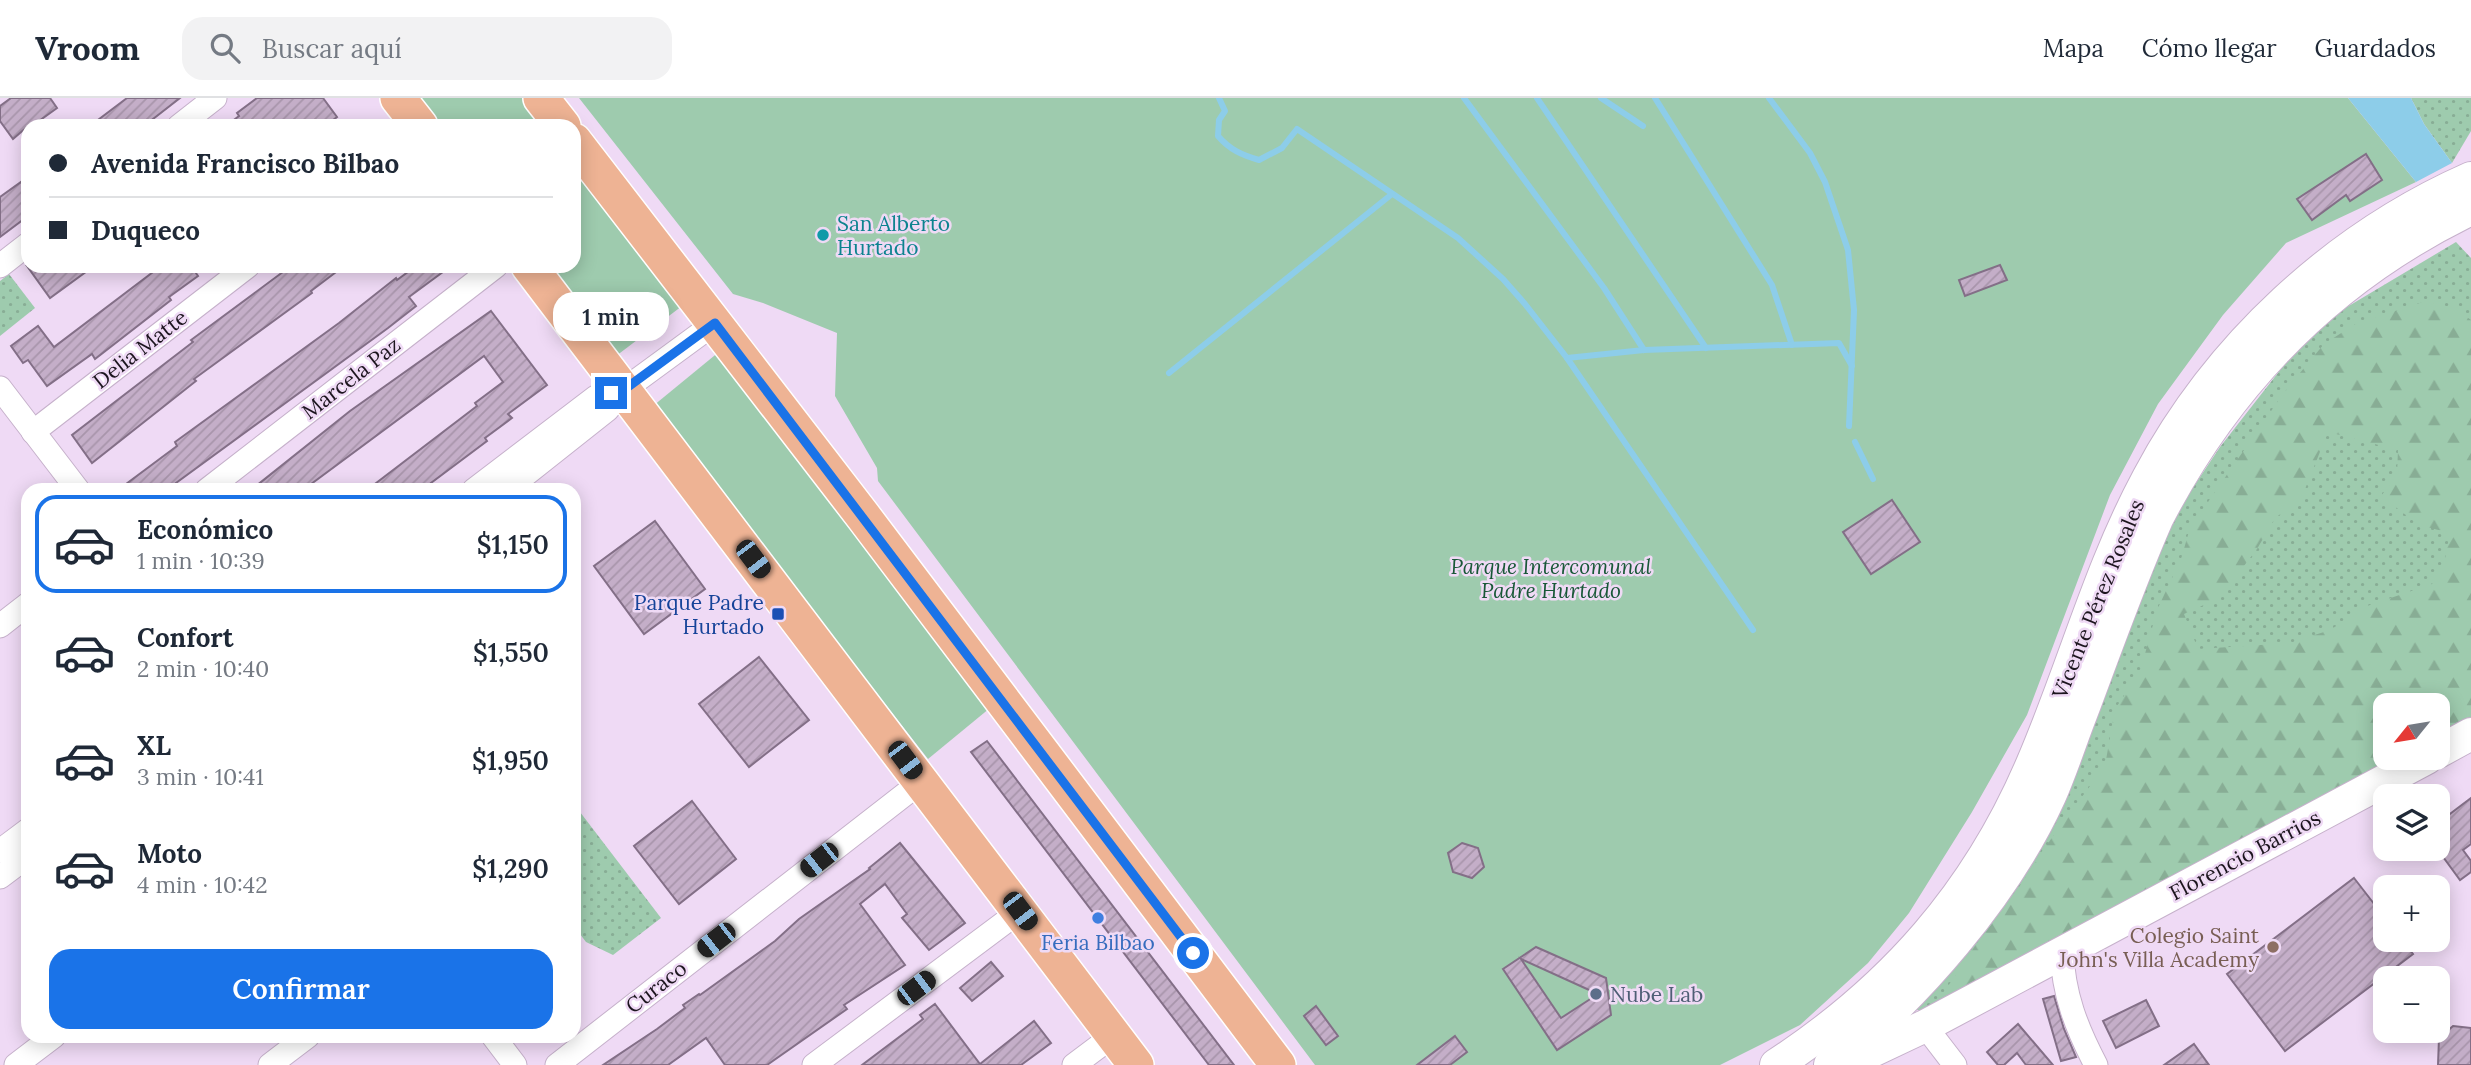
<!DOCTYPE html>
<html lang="es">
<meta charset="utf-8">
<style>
body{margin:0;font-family:Lora,serif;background:#f2f2f3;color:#1f2937;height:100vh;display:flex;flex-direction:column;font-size:26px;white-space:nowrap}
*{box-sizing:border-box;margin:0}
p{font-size:23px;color:#747a83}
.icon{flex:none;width:38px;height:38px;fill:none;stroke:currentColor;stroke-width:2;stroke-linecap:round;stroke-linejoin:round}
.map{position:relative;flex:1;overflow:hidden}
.details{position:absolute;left:21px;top:385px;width:560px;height:560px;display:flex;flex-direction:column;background:#fff;border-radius:21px;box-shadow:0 4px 18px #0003}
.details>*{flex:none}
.hud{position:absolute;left:21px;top:21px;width:560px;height:154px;border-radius:21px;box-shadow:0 4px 18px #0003;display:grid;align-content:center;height:154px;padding:0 28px;background:#fff}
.needle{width:46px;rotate:240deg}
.controls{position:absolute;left:2373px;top:595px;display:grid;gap:14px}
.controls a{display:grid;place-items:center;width:77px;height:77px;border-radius:14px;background:#fff;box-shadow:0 4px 18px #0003;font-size:35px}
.end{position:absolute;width:32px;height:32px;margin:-16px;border:9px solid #1a73e8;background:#fff;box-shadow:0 0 0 4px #fff}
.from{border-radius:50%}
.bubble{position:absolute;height:49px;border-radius:21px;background:#fff;box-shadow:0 4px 18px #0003;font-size:23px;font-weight:600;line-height:49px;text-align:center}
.car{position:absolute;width:21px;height:42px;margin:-21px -10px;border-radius:9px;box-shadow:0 0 5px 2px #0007;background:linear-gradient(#222 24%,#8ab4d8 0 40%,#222 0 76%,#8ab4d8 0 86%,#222 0)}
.hud b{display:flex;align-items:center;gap:24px;height:66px;font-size:26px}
.hud b+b{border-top:2px solid #e0e1e3}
.hud i{width:18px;height:18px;background:#1f2937}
ul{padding:12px 0 0;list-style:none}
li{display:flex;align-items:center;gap:21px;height:98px;margin:0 14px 10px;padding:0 14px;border:4px solid transparent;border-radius:21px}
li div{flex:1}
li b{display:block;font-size:26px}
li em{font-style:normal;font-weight:600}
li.active{border-color:#1a73e8}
li>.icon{width:63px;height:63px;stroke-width:1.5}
.cta{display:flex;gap:14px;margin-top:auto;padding:14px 28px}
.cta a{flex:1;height:80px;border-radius:21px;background:#1a73e8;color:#fff;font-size:28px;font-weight:600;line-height:80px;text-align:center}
header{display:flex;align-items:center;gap:42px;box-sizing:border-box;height:98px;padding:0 35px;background:#fff;border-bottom:2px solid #e0e1e3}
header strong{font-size:33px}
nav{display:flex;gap:38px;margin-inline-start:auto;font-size:24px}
.search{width:490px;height:63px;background:#f2f2f3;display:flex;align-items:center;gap:18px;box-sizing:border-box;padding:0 24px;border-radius:21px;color:#747a83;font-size:26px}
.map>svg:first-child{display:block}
.grass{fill:url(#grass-dots)}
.forest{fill:url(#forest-firs);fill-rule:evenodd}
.green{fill:#9ecbae}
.water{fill:#8dcde9}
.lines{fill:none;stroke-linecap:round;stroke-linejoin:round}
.stream{stroke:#8dcde9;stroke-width:6}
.building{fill:url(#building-hatch);stroke:#836f87;stroke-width:2;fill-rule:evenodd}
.street-casing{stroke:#c6b1cb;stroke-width:25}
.secondary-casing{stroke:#c6b1cb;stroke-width:34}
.primary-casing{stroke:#fff;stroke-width:38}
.street{stroke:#fff;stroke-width:23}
.secondary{stroke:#fff;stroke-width:32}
.primary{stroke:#eeb394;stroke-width:35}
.route{stroke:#1a73e8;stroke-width:9}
.culture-dot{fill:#0f9aa8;stroke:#efdaf5;stroke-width:2.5}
.transit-dot{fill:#1a4fb4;stroke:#efdaf5;stroke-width:2.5}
.shop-dot{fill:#3f7fe0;stroke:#efdaf5;stroke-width:2.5}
.education-dot{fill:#8d6e63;stroke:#efdaf5;stroke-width:2.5}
.service-dot{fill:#5c6f8a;stroke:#efdaf5;stroke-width:2.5}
.labels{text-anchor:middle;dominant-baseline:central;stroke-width:5;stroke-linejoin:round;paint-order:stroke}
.culture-label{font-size:21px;fill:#0d838f;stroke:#efdaf5;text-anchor:start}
.street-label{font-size:21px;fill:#1c151e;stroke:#efdaf5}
.park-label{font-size:21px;font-style:italic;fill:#185837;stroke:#efdaf5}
.transit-label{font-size:21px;fill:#164399;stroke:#efdaf5;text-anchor:end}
.education-label{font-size:21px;fill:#785e54;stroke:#efdaf5;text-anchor:end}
.shop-label{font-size:21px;fill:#366cbe;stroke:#efdaf5}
.service-label{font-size:21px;fill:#4e5e75;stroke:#efdaf5;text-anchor:start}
</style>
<header>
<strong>Vroom</strong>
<div class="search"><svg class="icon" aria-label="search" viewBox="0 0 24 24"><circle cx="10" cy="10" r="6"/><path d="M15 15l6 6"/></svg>Buscar aquí</div>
<nav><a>Mapa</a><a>Cómo llegar</a><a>Guardados</a></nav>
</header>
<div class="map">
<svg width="2471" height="967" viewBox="0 0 2471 967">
<defs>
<pattern id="grass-dots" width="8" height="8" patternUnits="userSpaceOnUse" patternTransform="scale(1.75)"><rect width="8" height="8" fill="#9ecbae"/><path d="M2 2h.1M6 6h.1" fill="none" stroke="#88ad95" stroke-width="1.8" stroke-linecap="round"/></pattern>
<pattern id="forest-firs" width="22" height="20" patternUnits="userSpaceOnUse" patternTransform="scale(1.75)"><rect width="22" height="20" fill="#9ecbae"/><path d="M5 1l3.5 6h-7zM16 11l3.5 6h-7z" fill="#88ad95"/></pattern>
<pattern id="building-hatch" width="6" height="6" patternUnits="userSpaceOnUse" patternTransform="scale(1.75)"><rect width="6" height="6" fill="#c4aec8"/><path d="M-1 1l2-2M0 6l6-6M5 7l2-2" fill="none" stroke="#a895ab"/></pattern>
</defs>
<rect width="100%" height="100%" fill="#efdaf5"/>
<g class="grass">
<path d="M2411 0H2471V33L2452 65 2424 26Z"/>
<path d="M2456 144 2471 160V626L2438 607H2385V660L1932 912H1915L2164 433 2220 349 2292 257 2342 212Z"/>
<path d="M9 176 35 210 0 238V183Z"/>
<path d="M580 714 661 820 613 857 586 844 574 828V719Z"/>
</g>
<path class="forest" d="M2426 203 2456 211 2471 222V624L2438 642V607H2385V660H2404L1932 912 1979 842 2007 807 2055 735 2090 688 2106 662 2115 611 2140 574 2157 512 2181 461 2190 430 2285 293 2324 246 2357 225ZM2328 334 2398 352 2397 377 2381 398 2419 427 2450 435 2444 466 2432 486 2367 508 2330 532 2290 545 2198 551 2184 516 2219 500 2257 451 2275 420 2301 401Z"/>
<g class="green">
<path d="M416 0H527L549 28H438Z"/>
<path d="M579 0H2348L2416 84 2286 145 2223 217 2158 306 2110 397 2027 617 1972 714 1909 815 1868 865 1800 927 1720 967H1315L878 383 877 370 835 298 837 235 763 205 733 196Z"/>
<path d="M574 60 686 205 616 258 546 168H574Z"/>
<path d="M720 253 990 610 928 661 653 308Z"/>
</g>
<path class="water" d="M2348 0H2411L2424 26 2452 65 2416 84Z"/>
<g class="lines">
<g class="stream">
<path d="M1219 0 1225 13 1219 22 1218 38C1230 52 1242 57 1259 62L1282 50 1297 31 1458 140 1503 181 1525 206 1567 260 1753 532"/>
<path d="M1464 0 1604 190 1644 252"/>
<path d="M1537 0 1706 250"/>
<path d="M1601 0 1643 28"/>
<path d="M1655 0 1772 187 1792 247"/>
<path d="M1769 0 1810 55 1825 84 1848 152 1854 212 1849 328"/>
<path d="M1567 260 1644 252 1839 245 1852 268"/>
<path d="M1169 275 1392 96"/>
<path d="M1855 344 1873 381"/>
</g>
</g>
<g class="building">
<path d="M11 0H50L57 10 32 28H28L13 41 0 23V8Z"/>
<path d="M127 0H180L144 28H90Z"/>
<path d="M257 0H323L337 19 325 28H226L239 18 237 15Z"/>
<path d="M2366 56 2382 82 2350 103 2346 97 2312 122 2297 101Z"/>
<path d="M21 84 28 94V118L0 139V99Z"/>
<path d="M2000 167 2007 182 1965 198 1959 182Z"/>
<path d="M27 168H94L50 200Z"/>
<path d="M161 168H191L198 178 169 199 171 202 95 261 92 256 47 288 28 262 23 265 11 248 38 228 54 249Z"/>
<path d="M291 168H344L311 193 312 195 194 281 196 283 92 365 72 337 193 244 191 242Z"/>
<path d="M416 168H451L409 199 416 208 388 230 176 385 181 392H118L177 348 175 344 339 225 396 180 397 182Z"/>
<path d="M491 213 547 287 508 316 512 320 485 340 487 343 431 385 436 392H367L477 308 475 305 503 284 484 258 303 392H251L350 313Z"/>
<path d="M1892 402 1920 444 1871 476 1843 434Z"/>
<path d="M655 423 705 491 644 536 594 468Z"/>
<path d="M759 559 809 622 749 669 699 606Z"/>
<path d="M987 643 1234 967H1209L971 654Z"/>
<path d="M2471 700V746L2463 752 2471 763V774L2460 782 2438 752V725Z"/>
<path d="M692 703 736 761 679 806 634 748Z"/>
<path d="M900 745 965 825 929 852 902 820 907 816 885 786 860 806 905 867 844 907 847 911 767 967H725L706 940 668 967H603L657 931 685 910 683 907 699 896 700 897 775 843 799 821 870 771 869 770Z"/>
<path d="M1462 745 1478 750 1484 769 1472 780 1453 774 1448 755Z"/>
<path d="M2354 780 2385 820V842H2402L2413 856 2285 953 2227 876Z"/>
<path d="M1536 849 1606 880 1611 917 1557 952 1503 871ZM1521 861 1598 896 1561 920Z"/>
<path d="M991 864 1003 878 972 903 960 890Z"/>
<path d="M2054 898 2064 931 2076 959 2061 963 2043 901Z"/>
<path d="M2146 902 2159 928 2116 950 2103 923Z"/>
<path d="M935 906 980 966 1034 923 1051 945 1021 967H862L923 921 920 917Z"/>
<path d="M1316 908 1338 938 1326 947 1304 918Z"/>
<path d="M2018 926 2053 967H2026L2017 955 2004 967H1998L1987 954Z"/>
<path d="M2453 928 2471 930V967H2438L2439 940Z"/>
<path d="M1455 938 1467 954 1450 967H1417Z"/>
<path d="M2194 946 2209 967H2164Z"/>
</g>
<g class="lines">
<defs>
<g id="street">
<path d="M179 28 215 0"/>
<path d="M0 168 28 146"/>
<path d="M0 290 78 392"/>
<path d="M33 334 248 168"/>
<path d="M207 392 496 168"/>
<path d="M474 392 596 299 625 291"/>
<path d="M506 392 607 312 625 291 715 225"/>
<path d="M0 528 28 506"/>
<path d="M0 753 28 732"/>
<path d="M0 779 28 758"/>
<path d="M2062 854C2063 896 2077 931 2096 967"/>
<path d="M1925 928 1955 967"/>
<path d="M493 938 515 967"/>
<path d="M16 967 54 938"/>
<path d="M270 967 308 938"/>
<path d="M557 967 922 683"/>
<path d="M814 967 1020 813"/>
<path d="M1074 967 1114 937"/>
</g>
<g id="secondary">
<path d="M2438 654 2471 636"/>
<path d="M1851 963 1925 928 2427 660"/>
<path d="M1776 967C1892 891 1977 795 2032 666 2073 571 2099 471 2148 380 2218 248 2335 140 2471 80"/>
<path d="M1830 967C1915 901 2005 797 2050 698 2062 671 2071 642 2082 614 2106 550 2129 485 2157 421 2228 283 2330 179 2471 111"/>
</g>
<g id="primary">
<path d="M398 0 420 28"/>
<path d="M541 0 563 28"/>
<path d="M574 43 863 418 1278 967"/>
<path d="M529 168 1136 967"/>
</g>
</defs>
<use href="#street" class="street-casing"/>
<use href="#secondary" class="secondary-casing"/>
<use href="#primary" class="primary-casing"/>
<use href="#street" class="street"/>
<use href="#secondary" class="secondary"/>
<use href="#primary" class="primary"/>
</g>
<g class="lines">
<path class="route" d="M611 295 625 291 715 225 1193 855"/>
</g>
<circle class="culture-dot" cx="823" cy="137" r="7"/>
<rect class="transit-dot" x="771" y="509" width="14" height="14" rx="3.5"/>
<circle class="shop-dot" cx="1098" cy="820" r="7"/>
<circle class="education-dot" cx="2273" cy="849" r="7"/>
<circle class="service-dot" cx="1596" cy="896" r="7"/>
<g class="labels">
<g class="culture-label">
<text x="837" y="125">San Alberto<tspan x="837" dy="24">Hurtado</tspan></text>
</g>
<g class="street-label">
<text transform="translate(140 251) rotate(-38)">Delia Matte</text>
<text transform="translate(351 280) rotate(-38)">Marcela Paz</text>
<text transform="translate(2098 501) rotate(-68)">Vicente Pérez Rosales</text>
<text transform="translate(2245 757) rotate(-28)">Florencio Barrios</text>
<text transform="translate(656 889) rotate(-38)">Curaco</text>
</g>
<g class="park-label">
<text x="1551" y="468">Parque Intercomunal<tspan x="1551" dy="24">Padre Hurtado</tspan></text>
</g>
<g class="transit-label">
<text x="764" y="504">Parque Padre<tspan x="764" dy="24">Hurtado</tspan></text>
</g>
<g class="education-label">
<text x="2259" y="837">Colegio Saint<tspan x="2259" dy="24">John's Villa Academy</tspan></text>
</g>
<g class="shop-label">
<text x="1098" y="844">Feria Bilbao</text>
</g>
<g class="service-label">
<text x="1610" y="896">Nube Lab</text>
</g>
</g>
</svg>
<div class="controls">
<a><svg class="needle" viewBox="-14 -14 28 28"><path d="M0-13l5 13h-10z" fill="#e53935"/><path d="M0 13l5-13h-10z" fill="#747a83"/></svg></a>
<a><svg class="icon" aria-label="layers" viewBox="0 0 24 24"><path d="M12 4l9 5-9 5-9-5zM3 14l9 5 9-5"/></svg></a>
<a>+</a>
<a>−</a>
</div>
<i class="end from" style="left:1193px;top:855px"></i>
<i class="end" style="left:611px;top:295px"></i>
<div class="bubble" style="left:553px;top:194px;width:116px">1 min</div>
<i class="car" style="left:753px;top:461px;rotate:143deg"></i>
<i class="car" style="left:905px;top:662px;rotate:143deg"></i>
<i class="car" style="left:819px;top:762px;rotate:232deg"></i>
<i class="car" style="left:1020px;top:813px;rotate:143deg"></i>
<i class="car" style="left:716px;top:842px;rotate:232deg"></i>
<i class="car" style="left:916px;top:890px;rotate:53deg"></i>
<div class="hud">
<b><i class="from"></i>Avenida Francisco Bilbao</b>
<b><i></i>Duqueco</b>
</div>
<section class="details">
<ul>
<li class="active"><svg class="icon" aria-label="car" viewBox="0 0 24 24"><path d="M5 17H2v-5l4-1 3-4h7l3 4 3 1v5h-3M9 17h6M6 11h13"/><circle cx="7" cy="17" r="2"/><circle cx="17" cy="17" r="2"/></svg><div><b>Económico</b><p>1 min · 10:39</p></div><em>$1,150</em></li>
<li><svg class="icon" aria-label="car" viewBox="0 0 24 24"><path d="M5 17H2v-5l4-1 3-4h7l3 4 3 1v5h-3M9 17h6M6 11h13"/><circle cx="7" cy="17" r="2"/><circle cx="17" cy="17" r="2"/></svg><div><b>Confort</b><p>2 min · 10:40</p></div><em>$1,550</em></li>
<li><svg class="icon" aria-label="car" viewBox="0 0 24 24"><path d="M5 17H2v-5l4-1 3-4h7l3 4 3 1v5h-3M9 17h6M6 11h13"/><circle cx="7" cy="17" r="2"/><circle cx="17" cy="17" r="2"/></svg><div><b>XL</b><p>3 min · 10:41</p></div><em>$1,950</em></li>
<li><svg class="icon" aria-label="car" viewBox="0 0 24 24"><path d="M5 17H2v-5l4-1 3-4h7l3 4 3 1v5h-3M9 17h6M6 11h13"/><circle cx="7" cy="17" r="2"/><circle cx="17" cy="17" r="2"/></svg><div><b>Moto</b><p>4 min · 10:42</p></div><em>$1,290</em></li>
</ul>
<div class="cta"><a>Confirmar</a></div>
</section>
</div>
